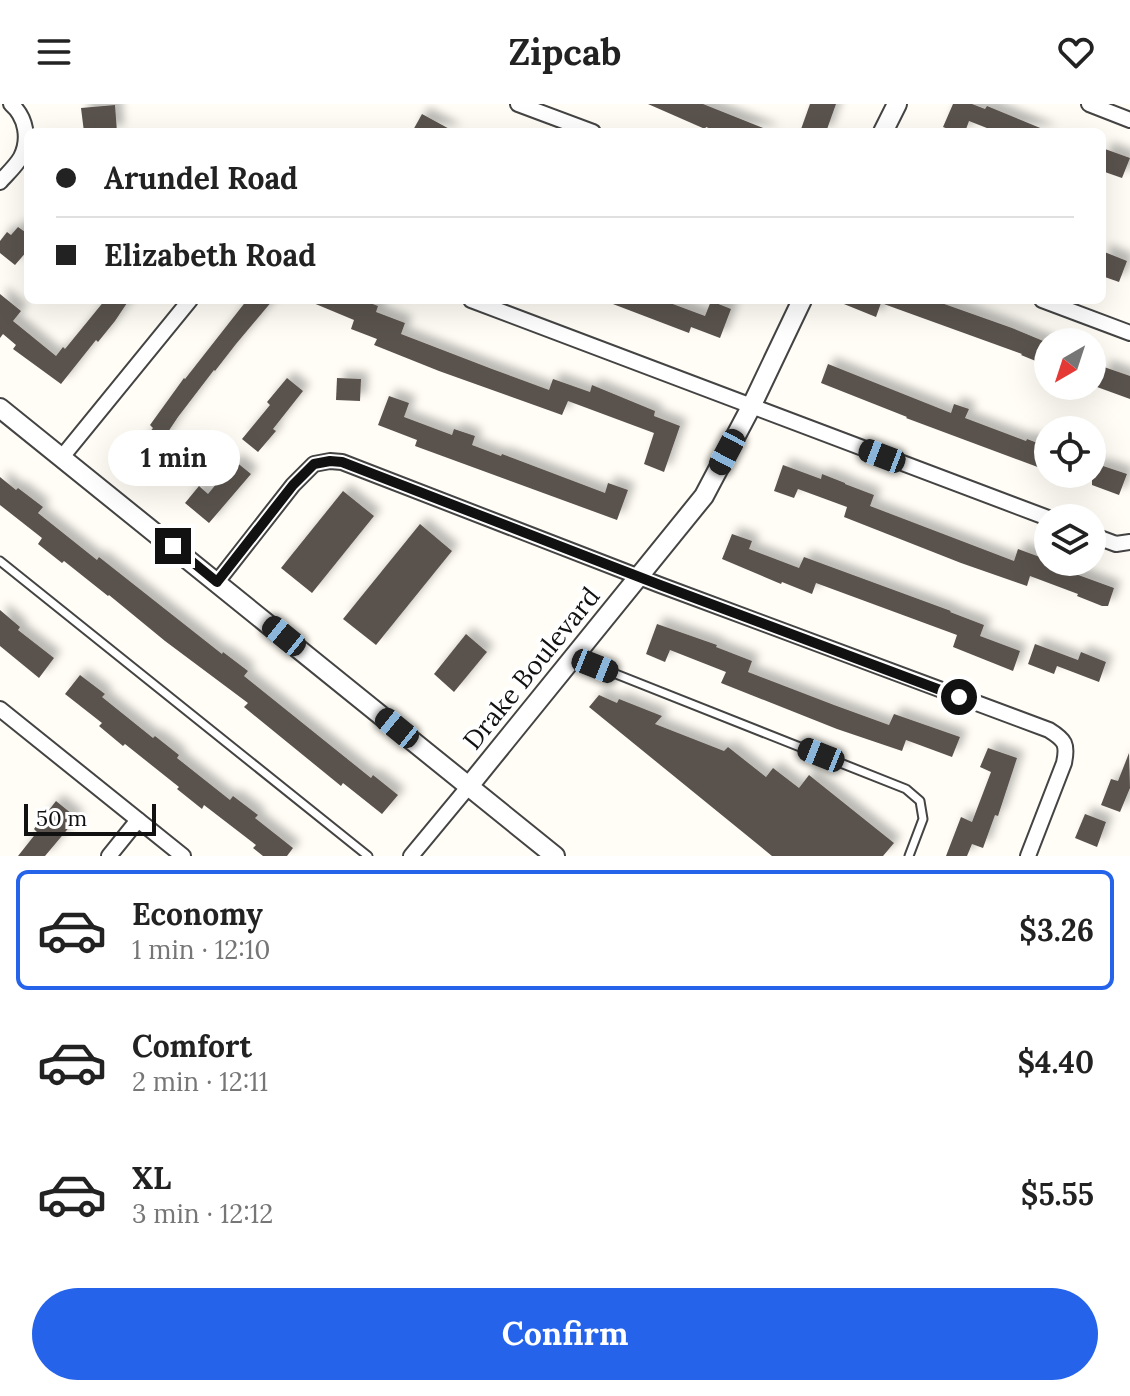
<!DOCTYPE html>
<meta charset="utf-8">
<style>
body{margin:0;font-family:Lora,serif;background:#f6f6f6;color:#222;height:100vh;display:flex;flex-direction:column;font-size:30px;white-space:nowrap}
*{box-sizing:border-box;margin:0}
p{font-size:26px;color:#767676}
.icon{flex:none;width:44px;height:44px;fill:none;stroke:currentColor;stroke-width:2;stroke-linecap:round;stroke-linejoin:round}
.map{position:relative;height:752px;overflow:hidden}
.panel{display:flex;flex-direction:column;background:#fff;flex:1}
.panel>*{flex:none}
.banner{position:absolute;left:24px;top:24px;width:1082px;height:176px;border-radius:12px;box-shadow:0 8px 32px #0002;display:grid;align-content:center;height:176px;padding:0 32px;background:#fff}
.needle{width:52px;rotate:219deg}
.tools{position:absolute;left:1034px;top:224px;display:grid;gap:16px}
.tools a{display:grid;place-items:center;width:72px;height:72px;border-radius:50%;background:#fff;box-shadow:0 8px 32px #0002;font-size:40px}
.scale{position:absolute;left:24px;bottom:20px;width:132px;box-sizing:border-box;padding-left:8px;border:4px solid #111;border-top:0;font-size:22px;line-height:28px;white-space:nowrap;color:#111;-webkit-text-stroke:6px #fff;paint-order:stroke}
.end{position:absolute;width:36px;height:36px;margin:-18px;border:10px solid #111;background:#fff;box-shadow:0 0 0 4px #fff}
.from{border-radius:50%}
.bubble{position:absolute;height:56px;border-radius:28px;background:#fff;box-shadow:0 8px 32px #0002;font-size:26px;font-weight:800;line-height:56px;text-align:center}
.car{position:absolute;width:24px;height:48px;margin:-24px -12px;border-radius:10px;box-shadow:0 0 6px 2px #0007;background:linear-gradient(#222 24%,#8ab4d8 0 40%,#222 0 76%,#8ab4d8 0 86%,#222 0)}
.banner b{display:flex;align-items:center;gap:28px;height:76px;font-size:30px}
.banner b+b{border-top:2px solid #e0e0e0}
.banner i{width:20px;height:20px;background:#222}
ul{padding:14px 0 0;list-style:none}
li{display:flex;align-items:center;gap:24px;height:120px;margin:0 16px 12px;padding:0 16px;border:4px solid transparent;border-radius:12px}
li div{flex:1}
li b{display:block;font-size:30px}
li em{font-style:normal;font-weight:800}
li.current{border-color:#2563eb}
li>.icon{width:72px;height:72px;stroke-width:1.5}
.primary-button{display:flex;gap:16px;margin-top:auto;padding:16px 32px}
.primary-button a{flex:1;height:92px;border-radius:48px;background:#2563eb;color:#fff;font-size:32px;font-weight:800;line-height:92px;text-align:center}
header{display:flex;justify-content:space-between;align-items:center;height:104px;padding:0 32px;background:#fff;font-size:36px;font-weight:800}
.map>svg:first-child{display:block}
.building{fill:#5a524d;filter:url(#shadow)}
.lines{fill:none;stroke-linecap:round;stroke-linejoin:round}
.service-casing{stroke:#444;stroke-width:11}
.minor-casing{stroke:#444;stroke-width:18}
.tertiary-casing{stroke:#444;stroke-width:22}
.service{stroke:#fff;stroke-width:7}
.minor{stroke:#fff;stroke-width:14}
.tertiary{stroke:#fff;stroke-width:18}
.route{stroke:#111;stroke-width:10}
.labels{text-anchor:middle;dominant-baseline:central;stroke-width:8;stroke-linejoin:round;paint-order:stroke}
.street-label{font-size:26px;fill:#111;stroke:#fff}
</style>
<header><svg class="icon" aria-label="menu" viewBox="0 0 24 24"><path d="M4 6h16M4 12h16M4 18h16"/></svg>Zipcab<svg class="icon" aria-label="heart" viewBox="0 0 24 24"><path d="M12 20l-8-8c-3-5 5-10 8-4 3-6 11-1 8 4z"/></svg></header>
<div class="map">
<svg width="1130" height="752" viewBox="0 0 1130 752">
<defs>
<filter id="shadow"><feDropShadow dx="7" dy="-7" stdDeviation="4" flood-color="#0004"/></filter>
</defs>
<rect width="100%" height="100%" fill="#fffdf5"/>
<g class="building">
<path d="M648 0H703L773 28H719L706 23 705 25Z"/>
<path d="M810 0H836L826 28H800Z"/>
<path d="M953 0H972L985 5 987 2 1050 28H997L969 17 965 28H955L943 23Z"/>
<path d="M115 1 117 28H84L81 4Z"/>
<path d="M422 10 455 28H412Z"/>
<path d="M1105 45 1130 54 1122 74 1102 67V54Z"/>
<path d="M18 123 28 130V146L15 161 0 149V137L7 128 11 131Z"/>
<path d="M1102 147 1127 157 1119 178 1102 172Z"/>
<path d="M0 190 21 207 13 217 56 252 63 243 65 245 105 196H129L115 217 98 238 96 236 61 280 13 245 16 241 3 230 0 234Z"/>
<path d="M247 196H273L236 240 215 267 214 266 178 313 156 346 161 350 144 371 127 357 153 324 150 321 184 274 185 275Z"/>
<path d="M306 196H362L378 202 376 208 405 219 401 230 492 265 549 286 553 275 590 288 592 281 655 307 654 312 680 322 664 368 644 360 654 329 568 297 562 311 439 267 374 241 377 235 351 225 354 216Z"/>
<path d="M605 196H662L705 212 711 197 731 205 720 234 691 223 689 229 605 197Z"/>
<path d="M834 196H933L1012 224 1048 239V262L1021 251 1022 250 881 199 876 213Z"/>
<path d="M828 260 951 309 954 300 969 305 965 314 1026 337 1027 335 1048 343V352L1043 365 906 314 907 313 821 279Z"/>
<path d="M1104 263 1130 272V295L1097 283Z"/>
<path d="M287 274 303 287 273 325 276 327 258 348 242 335 270 301 267 298Z"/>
<path d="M337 274 361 275 360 297 336 296Z"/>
<path d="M389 292 409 299 404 313 452 331 454 325 475 332 472 341 501 352 502 350 605 389 608 379 628 386 617 416 415 342 417 336 378 321Z"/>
<path d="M235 357 251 370 209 419 185 399 199 382 208 390Z"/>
<path d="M1092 360 1102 364 1103 362 1127 370 1119 391 1092 381Z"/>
<path d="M783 361 821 375 822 370 845 379V380L874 391 870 402 1014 457 1018 445 1048 456V458H1058L1071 463 1070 468 1114 484 1108 502H1102L1077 492 1078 490 1030 472 1027 482 961 459 844 413 847 403 798 385 794 394 774 387Z"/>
<path d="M0 373 16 386 18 384 43 403 38 409 97 456 99 453 222 550 223 548 248 567 244 572 371 674 373 671 398 691 382 710 343 679 341 682 244 603 248 599 165 537 109 491 108 492 64 457 62 459 38 440 42 434 0 401Z"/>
<path d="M343 387 374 412 312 489 281 464Z"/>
<path d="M420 420 452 447 376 541 343 515Z"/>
<path d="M732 430 752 437 749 445 799 464 804 453 951 507 950 508 984 521 980 532 1020 547 1013 567 953 543 957 531 816 479 812 490 782 478 781 480 722 455Z"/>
<path d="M0 506 20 523 18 526 54 554 39 574 0 542Z"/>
<path d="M657 520 717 541 716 543 752 557 748 568 834 601 889 621 894 610 960 633 952 653 906 636 902 647 837 625 721 579 726 568 670 546 665 558 646 550Z"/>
<path d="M466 530 487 548 454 588 434 570Z"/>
<path d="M1035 540 1078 556 1081 548 1106 558 1099 578 1057 562 1054 570 1028 560Z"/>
<path d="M80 571 105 590 102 593 153 634 155 632 179 651 177 654 230 696 233 692 258 711 255 714 293 744 287 752H263L253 744 256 741 204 701 202 705 177 685 179 683 125 640 123 642 99 622 102 619 65 590Z"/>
<path d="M599 591 617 599 619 595 662 612 655 620 724 647 728 643 766 673 773 664 799 684 809 671 894 739 883 752H772L589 603Z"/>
<path d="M988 644 1017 654 998 712 995 711 983 744 972 740 967 752H946L961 713 972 718 991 668 980 663Z"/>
<path d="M1129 649 1130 684 1120 708 1101 701 1111 675 1118 677Z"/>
<path d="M56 697 77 714 45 752H18L37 728 34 725Z"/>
<path d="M1085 710 1106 718 1097 743 1075 734Z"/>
</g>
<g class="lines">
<defs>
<g id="service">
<path d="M0 457 368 752"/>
<path d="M573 553 906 685 920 697 923 715 909 752"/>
</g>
<g id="minor">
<path d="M518 0 593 28"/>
<path d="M1089 0 1130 16"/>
<path d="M0 78C6 71 16 62 21 53 30 35 26 13 11 0"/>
<path d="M471 196 1048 414"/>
<path d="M1042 196 1130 229"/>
<path d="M62 353 190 196"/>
<path d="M1092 431 1116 440 1130 438"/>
<path d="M217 478 293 381 314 360 330 357 342 358 660 481 1049 626C1065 636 1068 640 1064 659L1028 752"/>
<path d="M0 605 183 752"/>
<path d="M109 752 138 716"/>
<path d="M411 752 469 682"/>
</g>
<g id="tertiary">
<path d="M883 28 897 0"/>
<path d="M0 304 555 752"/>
<path d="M469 682 704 392 751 303 802 196"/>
</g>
</defs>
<use href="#service" class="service-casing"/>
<use href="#minor" class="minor-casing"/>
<use href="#tertiary" class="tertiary-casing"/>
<use href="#service" class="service"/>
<use href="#minor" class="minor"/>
<use href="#tertiary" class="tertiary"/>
</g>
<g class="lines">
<path class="route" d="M173 442 217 478 293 381 314 360 330 357 342 358 660 481 959 593"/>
</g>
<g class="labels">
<g class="street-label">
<text transform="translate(531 564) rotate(-51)">Drake Boulevard</text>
</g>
</g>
</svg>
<div class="tools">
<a><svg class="needle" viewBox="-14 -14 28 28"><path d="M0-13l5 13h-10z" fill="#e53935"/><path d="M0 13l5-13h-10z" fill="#767676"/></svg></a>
<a><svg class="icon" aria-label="locate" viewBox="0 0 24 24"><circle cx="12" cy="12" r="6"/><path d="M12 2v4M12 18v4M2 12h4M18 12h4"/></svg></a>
<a><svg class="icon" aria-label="layers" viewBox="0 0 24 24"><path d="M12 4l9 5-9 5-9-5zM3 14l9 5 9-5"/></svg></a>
</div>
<div class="scale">50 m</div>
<i class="end from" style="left:959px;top:593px"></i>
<i class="end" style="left:173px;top:442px"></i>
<div class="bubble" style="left:108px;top:326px;width:132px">1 min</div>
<i class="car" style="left:727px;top:348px;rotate:208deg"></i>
<i class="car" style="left:882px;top:352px;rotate:291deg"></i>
<i class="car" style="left:284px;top:532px;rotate:309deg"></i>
<i class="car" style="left:595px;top:562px;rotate:112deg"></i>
<i class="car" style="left:397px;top:624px;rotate:309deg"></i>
<i class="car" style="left:821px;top:651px;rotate:292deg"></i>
<div class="banner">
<b><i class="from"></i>Arundel Road</b>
<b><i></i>Elizabeth Road</b>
</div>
</div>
<section class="panel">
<ul>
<li class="current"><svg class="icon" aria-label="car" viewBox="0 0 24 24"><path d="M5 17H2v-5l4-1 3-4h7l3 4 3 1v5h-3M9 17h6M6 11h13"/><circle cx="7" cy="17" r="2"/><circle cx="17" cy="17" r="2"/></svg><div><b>Economy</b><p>1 min · 12:10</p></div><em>$3.26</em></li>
<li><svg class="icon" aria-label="car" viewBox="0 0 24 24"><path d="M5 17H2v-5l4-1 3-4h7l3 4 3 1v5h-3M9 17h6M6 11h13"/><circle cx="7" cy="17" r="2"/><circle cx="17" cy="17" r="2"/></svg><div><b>Comfort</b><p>2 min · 12:11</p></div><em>$4.40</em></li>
<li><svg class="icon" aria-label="car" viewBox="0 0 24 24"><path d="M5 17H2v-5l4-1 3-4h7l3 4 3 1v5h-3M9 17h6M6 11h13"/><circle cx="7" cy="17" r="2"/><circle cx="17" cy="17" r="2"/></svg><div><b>XL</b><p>3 min · 12:12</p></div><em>$5.55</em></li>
</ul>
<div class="primary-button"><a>Confirm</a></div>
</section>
